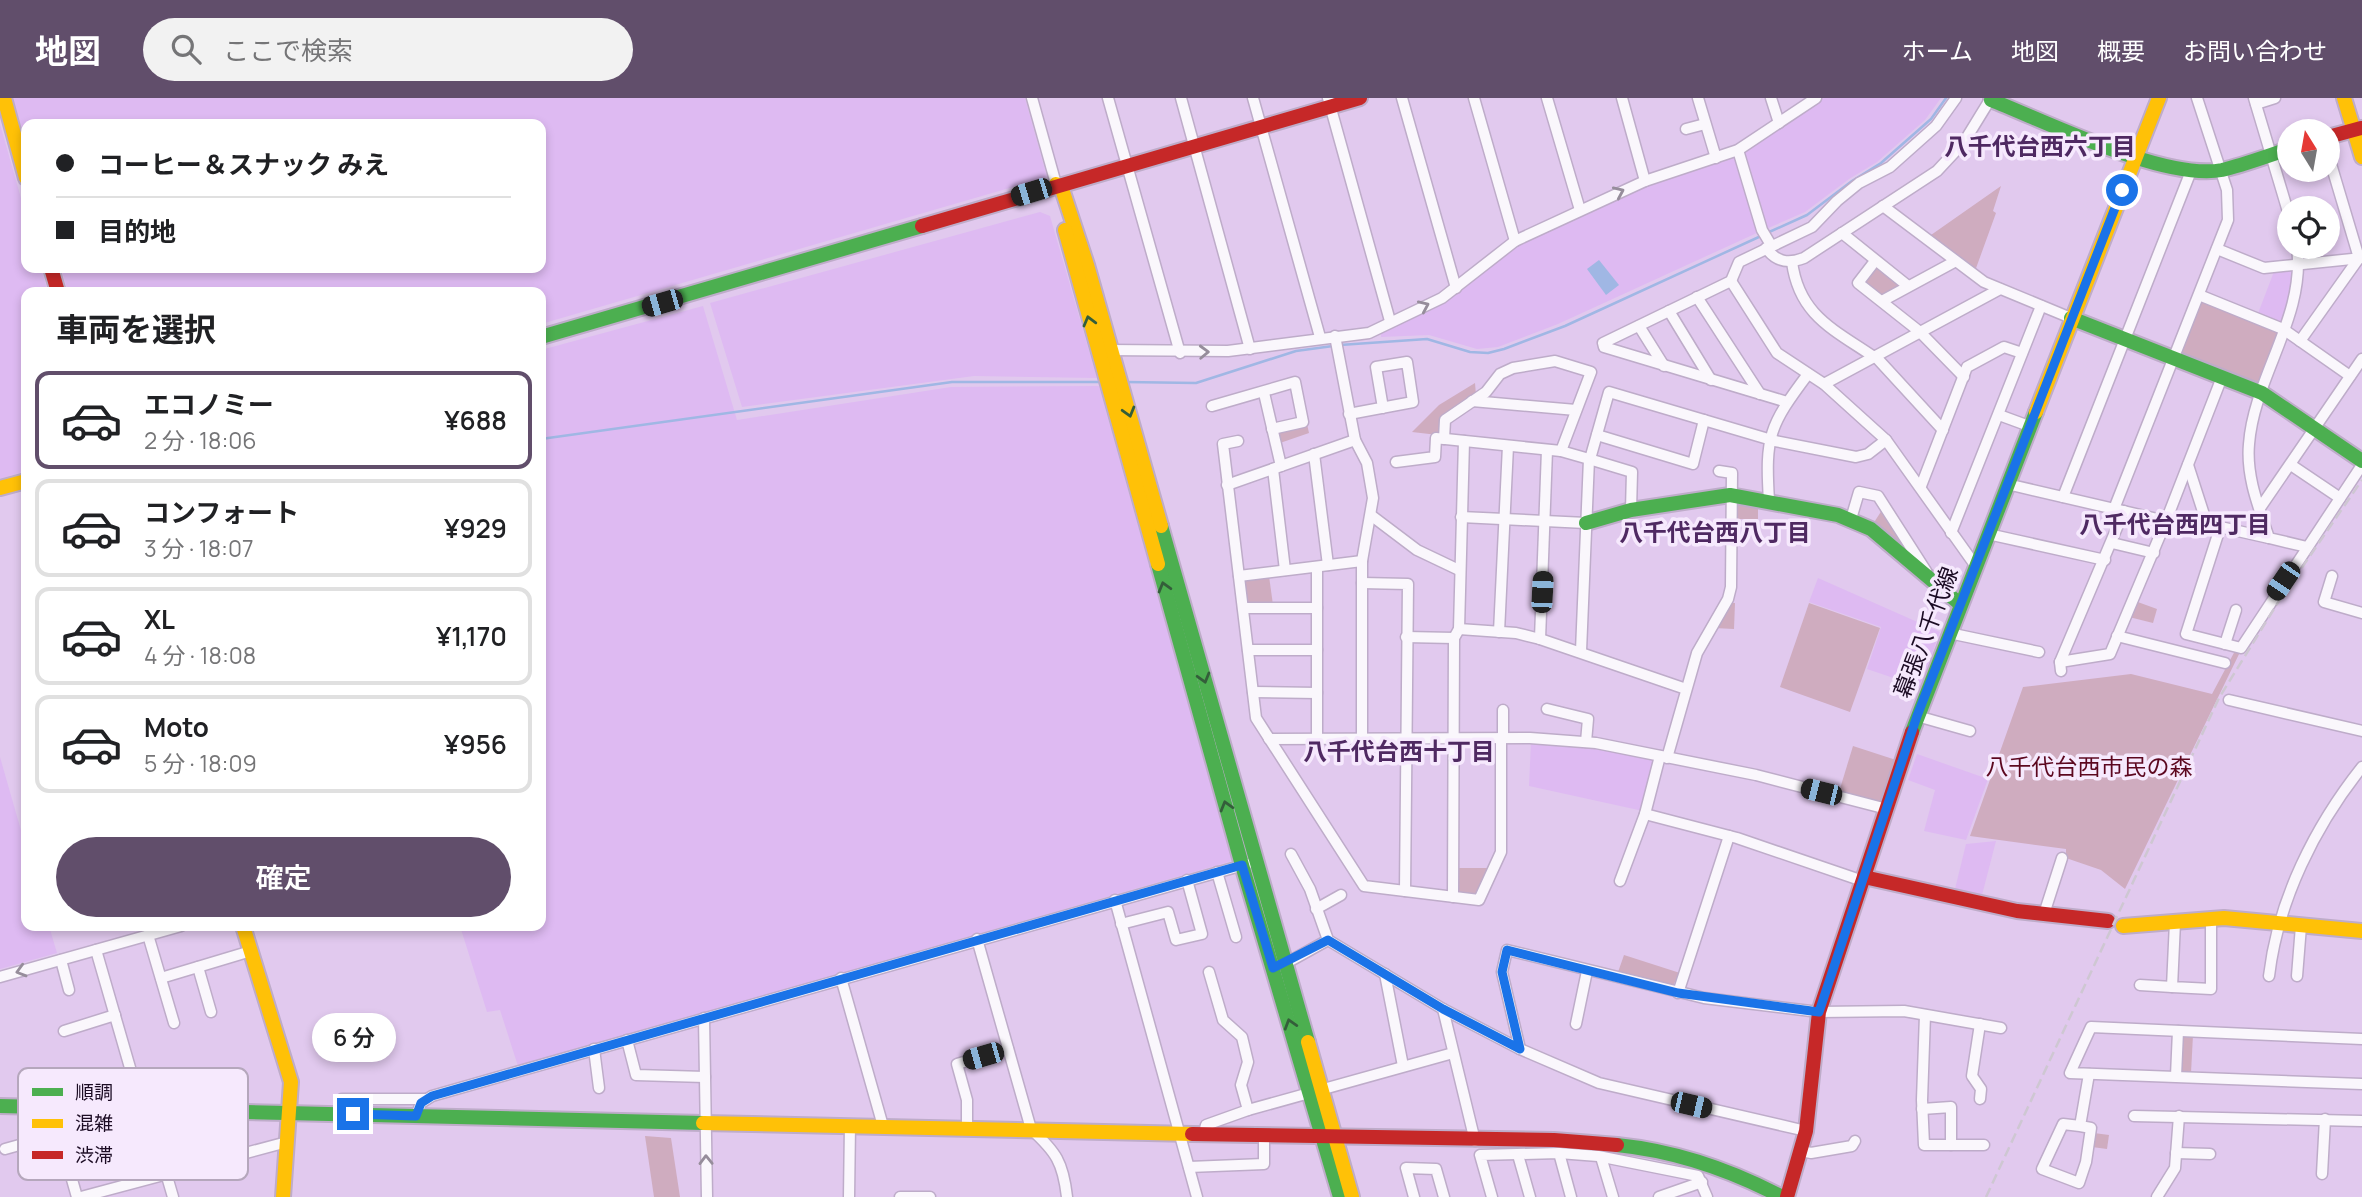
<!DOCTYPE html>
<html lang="ja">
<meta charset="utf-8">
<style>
body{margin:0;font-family:Manrope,"Noto Sans JP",sans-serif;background:#f2f2f2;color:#202124;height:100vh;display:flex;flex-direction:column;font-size:26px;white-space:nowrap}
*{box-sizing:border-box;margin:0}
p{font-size:23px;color:#757577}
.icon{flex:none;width:38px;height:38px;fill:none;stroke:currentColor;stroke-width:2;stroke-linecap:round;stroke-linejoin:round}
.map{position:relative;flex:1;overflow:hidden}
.drawer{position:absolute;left:21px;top:189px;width:525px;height:644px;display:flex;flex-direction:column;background:#fff;border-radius:14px;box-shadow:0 4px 10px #0003}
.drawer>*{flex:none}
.hud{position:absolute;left:21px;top:21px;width:525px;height:154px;border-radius:14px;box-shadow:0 4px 10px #0003;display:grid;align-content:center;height:154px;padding:0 35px;background:#fff}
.needle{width:46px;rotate:349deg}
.controls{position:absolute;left:2277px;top:21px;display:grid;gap:14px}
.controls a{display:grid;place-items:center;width:63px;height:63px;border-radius:50%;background:#fff;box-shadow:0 4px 10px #0003;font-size:35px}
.end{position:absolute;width:32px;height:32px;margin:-16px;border:9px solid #1a73e8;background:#fff;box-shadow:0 0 0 4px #fff}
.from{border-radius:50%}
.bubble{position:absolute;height:49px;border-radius:24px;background:#fff;box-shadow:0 4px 10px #0003;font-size:23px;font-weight:600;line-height:49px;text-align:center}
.car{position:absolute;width:21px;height:42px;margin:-21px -10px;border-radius:9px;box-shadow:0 0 5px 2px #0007;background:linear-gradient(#222 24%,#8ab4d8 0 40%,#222 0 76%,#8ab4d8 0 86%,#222 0)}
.hud b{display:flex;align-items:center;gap:24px;height:66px;font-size:26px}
.hud b+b{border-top:2px solid #e0e0e0}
.hud i{width:18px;height:18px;background:#202124}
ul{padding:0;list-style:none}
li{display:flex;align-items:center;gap:21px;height:98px;margin:0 14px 10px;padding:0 21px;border:4px solid #e0e0e0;border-radius:14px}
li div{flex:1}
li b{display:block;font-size:26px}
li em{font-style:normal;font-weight:600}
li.active{border-color:#614e6b}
li>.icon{width:63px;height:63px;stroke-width:1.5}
h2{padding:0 35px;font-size:32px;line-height:84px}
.button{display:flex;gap:14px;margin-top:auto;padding:14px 35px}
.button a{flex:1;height:80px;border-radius:42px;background:#614e6b;color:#fff;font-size:28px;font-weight:600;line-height:80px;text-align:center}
header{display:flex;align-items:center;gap:42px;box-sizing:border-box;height:98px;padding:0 35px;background:#614e6b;color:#fff}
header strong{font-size:33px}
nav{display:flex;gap:38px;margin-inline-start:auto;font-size:24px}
.search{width:490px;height:63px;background:#f2f2f2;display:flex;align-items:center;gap:18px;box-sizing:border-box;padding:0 24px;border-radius:38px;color:#757577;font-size:26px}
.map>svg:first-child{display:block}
.built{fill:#debaf2}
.green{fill:#cfacbf}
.water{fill:#a0b7e4}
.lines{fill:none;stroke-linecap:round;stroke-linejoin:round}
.stream{stroke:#a0b7e4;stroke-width:2.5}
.street-casing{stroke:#beacc9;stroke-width:13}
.fast-casing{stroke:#beacc9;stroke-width:18}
.slow-casing{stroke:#beacc9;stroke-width:18}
.jam-casing{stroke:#beacc9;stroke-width:18}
.street{stroke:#faf7fc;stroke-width:10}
.fast{stroke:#4caf50;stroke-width:14}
.slow{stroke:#ffc107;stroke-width:14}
.jam{stroke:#c62828;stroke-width:14}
.rail{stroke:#cec7d2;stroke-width:2.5;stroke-dasharray:10 5;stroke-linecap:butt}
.oneway{stroke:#968d9b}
.oneway2{stroke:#345e3a}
.route{stroke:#1a73e8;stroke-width:9}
.labels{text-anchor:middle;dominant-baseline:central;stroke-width:7;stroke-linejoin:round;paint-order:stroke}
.street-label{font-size:23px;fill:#1c0c24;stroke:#f6e9fd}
.park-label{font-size:23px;fill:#5c071f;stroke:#f6e9fd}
.neighbourhood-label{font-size:24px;font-weight:bold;fill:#4f2962;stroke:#f6e9fd}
.key{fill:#f6e9fd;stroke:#b5a7bc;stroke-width:2}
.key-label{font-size:19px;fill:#1c0c24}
</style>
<header>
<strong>地図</strong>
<div class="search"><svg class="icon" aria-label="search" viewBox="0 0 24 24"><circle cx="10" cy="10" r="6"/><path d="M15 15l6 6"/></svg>ここで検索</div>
<nav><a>ホーム</a><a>地図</a><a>概要</a><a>お問い合わせ</a></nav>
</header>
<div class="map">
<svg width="2362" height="1099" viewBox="0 0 2362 1099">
<rect width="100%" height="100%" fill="#e1c9ee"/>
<g class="built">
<path d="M13 0H1025L1047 79 541 226V194H68L61 170H541V26H26V46Z"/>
<path d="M1824 0H1941L1925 22 1877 64 1849 81 1805 114 1766 131 1744 52Z"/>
<path d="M0 26 26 118V170H41L48 194H26V373L0 381Z"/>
<path d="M1736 57 1759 134 1558 226 1498 249 1477 251 1429 237 1381 239V231L1445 202 1520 144 1646 86Z"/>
<path d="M1040 114 1050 118 1097 280 974 278 742 309 710 205Z"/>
<path d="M2293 169 2295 172 2289 202 2281 225 2257 218 2275 171Z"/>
<path d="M703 208 737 322 951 289 1099 288 1232 763 518 968 500 912 487 914 460 828H541V252Z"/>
<path d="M1818 480 1940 534 1920 589 1867 571 1881 529 1809 504Z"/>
<path d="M1531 644 1595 649 1656 662 1643 713 1529 688Z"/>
<path d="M1917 656 1988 681 1966 742 1924 733 1935 692 1908 682Z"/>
<path d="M0 659 26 750V828H49L57 855 0 871Z"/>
<path d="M1996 743 1981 801 1954 795 1966 746Z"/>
</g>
<g class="green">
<path d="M2001 88 1993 113 1996 115 1975 173 1931 141V137Z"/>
<path d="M1879 168 1903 188 1883 199 1864 186 1863 182 1873 169Z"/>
<path d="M2204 202 2279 234 2262 286 2256 288 2183 259 2181 251 2199 203Z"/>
<path d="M1475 285 1476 297 1438 337 1412 334 1439 307Z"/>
<path d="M1307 326 1309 335 1280 345 1279 333Z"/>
<path d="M1738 406 1758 408V421H1737Z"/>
<path d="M1882 412 1910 454 1873 426Z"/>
<path d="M1269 478 1273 507 1246 505 1245 481Z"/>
<path d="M2135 503 2157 511 2153 525 2129 519Z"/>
<path d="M1730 505H1735L1734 531 1714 530Z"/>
<path d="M1809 505 1880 530 1850 614 1780 589Z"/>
<path d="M2236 551 2241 552 2125 791 2101 772 2066 760V751L1970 738 2023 589 2131 576 2212 596Z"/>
<path d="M1853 648 1896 662 1882 704 1839 694Z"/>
<path d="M1457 770H1489L1478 796H1458Z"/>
<path d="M1624 857 1680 875 1671 891 1617 877Z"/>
<path d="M2183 937H2193L2191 975 2180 974Z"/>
<path d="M2094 1035 2109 1037 2107 1051 2092 1049Z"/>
<path d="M645 1038 671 1040 680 1099H654Z"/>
</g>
<path class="water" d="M1599 162 1619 187 1606 197 1587 171Z"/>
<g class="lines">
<g class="stream">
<path d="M1767 135 1807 117 1852 83 1881 65 1931 21 1946 0"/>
<path d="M1340 247 1427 241 1470 254 1488 255 1504 251 1565 228 1761 138"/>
<path d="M1125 284 1196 285 1296 253 1333 248"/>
<path d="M541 341 952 284H1100"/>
</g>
<defs>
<g id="street">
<path d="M1032 0 1056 86"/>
<path d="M1108 0 1180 255"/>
<path d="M1181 0 1250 251"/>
<path d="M1253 0 1320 239"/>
<path d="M1328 0 1390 223"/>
<path d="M1402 0 1456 190"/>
<path d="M1474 0 1515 143"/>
<path d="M1547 0 1580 112"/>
<path d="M1622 0 1645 83"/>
<path d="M1698 0 1716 60"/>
<path d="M1771 0 1779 25"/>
<path d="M2254 0 2289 117"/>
<path d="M2256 6 2275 0"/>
<path d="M1686 31 1705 26"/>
<path d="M1738 52 1762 132 1771 147"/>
<path d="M1883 108 1984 184 2071 220"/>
<path d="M1842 135 1908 188"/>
<path d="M2297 149C2306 218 2254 279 2249 346 2246 379 2259 410 2269 440L2307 449"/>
<path d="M1766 150C1776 164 1788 166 1804 160L1937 73 1964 44 1991 0"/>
<path d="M2217 151 2264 170 2362 160"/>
<path d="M1875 163 1858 185 1920 234 1964 279"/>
<path d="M1792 164C1799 217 1833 231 1874 259"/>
<path d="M1731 183 1777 255 1824 286 1886 342 1975 467"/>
<path d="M2199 197 2283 231 2350 278"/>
<path d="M1697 199 1760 296"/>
<path d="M1882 203 1954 164"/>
<path d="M1669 213 1711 282"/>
<path d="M1639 228 1664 268"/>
<path d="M1335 238 1355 342 1367 365 1373 400 1362 463V639"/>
<path d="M2300 243 2359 160 2328 56"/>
<path d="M1108 252 1228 253 1369 235 1442 200 1515 143 1645 83 1738 52 1816 0"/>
<path d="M1875 258 1943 332"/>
<path d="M1824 286 2000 191"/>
<path d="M1264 295 1281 368"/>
<path d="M1472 303 1576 312"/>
<path d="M1787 304 1604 249 1603 245 1731 183 1739 164 1812 129 1837 103 1859 85 1890 69 1936 28 1956 0"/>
<path d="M1212 308 1295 284 1303 324 1272 331"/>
<path d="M1349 316 1413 304 1407 264 1376 269 1383 310"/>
<path d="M1999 317 2029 328"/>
<path d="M1597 337 1693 366 1704 322"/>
<path d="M1444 341 1445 322 1486 294 1500 276 1513 270 1555 263 1591 274 1561 353"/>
<path d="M1238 343 1223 346 1256 620 1364 788 1479 802 1501 754V639"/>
<path d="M1314 356 1328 467"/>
<path d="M1589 361 1632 374 1631 412"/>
<path d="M1590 361 1609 294 1775 343 1856 359 1868 356 1886 342"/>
<path d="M1396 364 1435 359 1436 340 1561 353 1589 361 1581 553"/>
<path d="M2188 367 2207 426 2269 440"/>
<path d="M2291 367 2340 400"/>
<path d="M1273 371 1285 472"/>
<path d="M2007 386 2166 423 2222 279"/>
<path d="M1227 387 1355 342"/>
<path d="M1921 388 1967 269 2004 249 2022 255"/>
<path d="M2063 399 2191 73"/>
<path d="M1769 403C1765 338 1769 328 1808 276"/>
<path d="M2260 410 2362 261"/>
<path d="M2114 411 2228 122 2227 92 2197 0"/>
<path d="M1372 418 1417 452 1459 472"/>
<path d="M1461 419 1586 425"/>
<path d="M1851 421 1859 394 1878 398 1926 473"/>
<path d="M2220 430 2186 536 2241 550 2362 367"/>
<path d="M1951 435 2041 208"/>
<path d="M1988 436 2105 462"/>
<path d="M2112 445 2154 455"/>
<path d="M1317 469V640"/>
<path d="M1239 478 1362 463"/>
<path d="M2332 478 2324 504 2362 515"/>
<path d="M1362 485 1408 486 1405 793"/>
<path d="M1243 510H1317"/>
<path d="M1459 531 1516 535 1540 541 1686 591"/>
<path d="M1499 534 1508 348"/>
<path d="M1949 535 2039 554"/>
<path d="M2117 538 2225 565"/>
<path d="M1406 539 1454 540"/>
<path d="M1540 541 1547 352"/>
<path d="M2225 546 2236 512"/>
<path d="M1248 552H1317"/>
<path d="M2060 564 2110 556 2166 423"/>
<path d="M2061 573 2060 564 2124 413"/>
<path d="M1253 594 1317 595"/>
<path d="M2229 602 2362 633"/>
<path d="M1547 611 1588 621 1586 644"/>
<path d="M1503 612V639"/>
<path d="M1917 618 1970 633"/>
<path d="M1269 641 1530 640 1596 645 1756 677 1887 711"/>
<path d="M1667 660 1697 555 1728 501 1731 489 1732 375 1719 373"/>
<path d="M1645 716 1737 740 1863 783"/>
<path d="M1291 756 1310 791 1328 842 1443 911 1520 951 1599 985 1806 1033"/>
<path d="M1217 774 1236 839"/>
<path d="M1620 783 1645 716 1660 658"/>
<path d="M1453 799 1454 540 1459 531 1464 343"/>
<path d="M1115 802 1197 1099"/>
<path d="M1316 811 1341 797"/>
<path d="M2044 816 2062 760"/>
<path d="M2175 824 2172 889 2211 891V821"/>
<path d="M1121 826 1168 814 1176 842 1202 836 1187 782"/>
<path d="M148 837 174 925"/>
<path d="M977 841 1031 1031C1056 1054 1063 1064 1067 1099"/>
<path d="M96 852 161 1077"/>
<path d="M61 862 69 892"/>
<path d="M1283 867 1328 842"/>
<path d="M198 869 211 914"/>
<path d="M1209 874 1223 922 1242 939 1248 964 1241 987 1248 1012"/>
<path d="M1385 876 1403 968"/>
<path d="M2269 878C2278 802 2315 728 2362 669"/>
<path d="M2297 878 2301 828"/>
<path d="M0 879 181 828"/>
<path d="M161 880 251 853"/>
<path d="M841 880 883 1028"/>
<path d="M2140 887 2172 889"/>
<path d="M1678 895 1729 738"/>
<path d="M1443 911 1475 1043"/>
<path d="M1925 917 1922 1002 1924 1047H1984"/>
<path d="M704 920 707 1099"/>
<path d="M1576 926 1587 873"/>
<path d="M1980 926 1972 978 1981 991 1980 1001"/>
<path d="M64 933 115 917"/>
<path d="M2362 941 2091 929 2070 975 2362 986"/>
<path d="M627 942 636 977 705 979"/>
<path d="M594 951 599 990"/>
<path d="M1520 951 1502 874 1507 852 1704 900 1819 914 1904 913 2001 930"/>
<path d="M2176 978 2178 933"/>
<path d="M1922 1011 1951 1009V1047"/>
<path d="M351 1015 340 1008 342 1001H425"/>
<path d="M416 1018 421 1005 432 998 1247 766"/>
<path d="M2134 1018 2362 1023"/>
<path d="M2080 1028 2091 1030 2086 1064 2079 1085 2042 1071 2063 1026 2080 1028 2089 976"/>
<path d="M967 1030V1002L957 966 1008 951"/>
<path d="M1204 1035 1206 1027 1248 1012 1453 955"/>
<path d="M5 1051 59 1036 77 1099"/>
<path d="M1801 1053 1811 1055 1852 1048 1855 1043"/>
<path d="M1559 1055 1571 1099"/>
<path d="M2176 1055 2210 1056"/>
<path d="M1518 1057 1530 1099"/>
<path d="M1601 1059 1613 1099"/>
<path d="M1189 1069 1264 1066V1037"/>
<path d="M166 1075 173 1099"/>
<path d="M2322 1076 2325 1021"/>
<path d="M81 1099 287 1044"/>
<path d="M849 1099 850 1027"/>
<path d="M900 1099H930"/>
<path d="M1414 1099 1406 1070 1436 1071 1444 1099"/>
<path d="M1492 1099 1480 1057 1559 1055 1598 1058 1698 1078 1707 1099"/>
<path d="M1659 1099 1702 1084"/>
<path d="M2157 1099 2175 1070 2179 1018"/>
</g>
<g id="fast">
<path d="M1991 2C2047 24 2165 83 2222 72 2244 67 2267 58 2289 51"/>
<path d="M2071 220 2262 295 2362 363"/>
<path d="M541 239 922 128"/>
<path d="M1586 425 1631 412 1730 397 1838 417 1871 431 1960 506"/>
<path d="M1161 428 1308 944"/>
<path d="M1158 466 1242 767 1340 1099"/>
<path d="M1912 634 2036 314"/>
<path d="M0 1008 703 1025"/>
<path d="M1617 1047C1676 1053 1729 1071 1782 1099"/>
</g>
<g id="slow">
<path d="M4 0 26 80"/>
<path d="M2344 0 2362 59"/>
<path d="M1056 86 1062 91 1087 167 1161 428"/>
<path d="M1065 132 1158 466"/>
<path d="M2036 314 2159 0"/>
<path d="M0 390 26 383"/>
<path d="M243 828 291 984 283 1099"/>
<path d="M2123 828 2224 820 2362 833"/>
<path d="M1308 944 1352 1099"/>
<path d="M703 1025 1192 1036"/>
</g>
<g id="jam">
<path d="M2328 39 2361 30"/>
<path d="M922 128 1360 0"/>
<path d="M51 170 58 194"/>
<path d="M1864 779 2017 813 2108 823"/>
<path d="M1192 1036 1554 1042 1617 1047"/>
<path d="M1787 1099 1806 1033 1819 914 1912 634"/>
</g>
</defs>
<use href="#street" class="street-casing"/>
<use href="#fast" class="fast-casing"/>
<use href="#slow" class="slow-casing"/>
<use href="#jam" class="jam-casing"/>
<use href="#street" class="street"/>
<use href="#fast" class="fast"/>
<use href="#slow" class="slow"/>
<use href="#jam" class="jam"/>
<path class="rail" d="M1986 1099 2219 600 2277 506 2362 382"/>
</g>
<defs><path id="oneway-chevron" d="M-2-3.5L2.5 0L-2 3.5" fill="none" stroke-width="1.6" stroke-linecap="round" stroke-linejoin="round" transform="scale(1.75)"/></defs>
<g class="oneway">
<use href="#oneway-chevron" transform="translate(1619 94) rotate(-24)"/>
<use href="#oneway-chevron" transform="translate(1424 208) rotate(-24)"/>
<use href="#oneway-chevron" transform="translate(1204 254) rotate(-2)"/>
<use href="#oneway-chevron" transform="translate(21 873) rotate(164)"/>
<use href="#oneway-chevron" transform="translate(706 1062) rotate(-91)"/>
</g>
<g class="oneway2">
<use href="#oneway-chevron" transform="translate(1089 223) rotate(-105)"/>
<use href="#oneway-chevron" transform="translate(1129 314) rotate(74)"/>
<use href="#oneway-chevron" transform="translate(1164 489) rotate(-106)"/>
<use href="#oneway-chevron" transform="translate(1204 580) rotate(74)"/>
<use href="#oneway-chevron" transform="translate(1226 708) rotate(-106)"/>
<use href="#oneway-chevron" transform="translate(1290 926) rotate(-107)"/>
</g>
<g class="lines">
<path class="route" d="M353 1016 416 1018 421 1005 432 998 1242 767 1273 870 1328 842 1443 911 1520 951 1502 874 1507 852 1678 895 1819 914 1917 618 2122 92"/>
</g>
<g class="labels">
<g class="street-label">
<text transform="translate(1925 534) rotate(-69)">幕張八千代線</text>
</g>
<g class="park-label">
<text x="2089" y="668">八千代台西市民の森</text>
</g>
<g class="neighbourhood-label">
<text x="2040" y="47">八千代台西六丁目</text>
<text x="2175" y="425">八千代台西四丁目</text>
<text x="1715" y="433">八千代台西八丁目</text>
<text x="1399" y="652">八千代台西十丁目</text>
</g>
</g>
<rect x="18" y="970" width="230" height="112" rx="10" class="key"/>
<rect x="32" y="990" width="31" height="8" fill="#4caf50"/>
<rect x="32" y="1021" width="31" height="9" fill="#ffc107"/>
<rect x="32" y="1053" width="31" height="8" fill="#c62828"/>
<g class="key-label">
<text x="75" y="1001">順調</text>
<text x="75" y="1032">混雑</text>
<text x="75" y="1064">渋滞</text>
</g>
</svg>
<div class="controls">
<a><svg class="needle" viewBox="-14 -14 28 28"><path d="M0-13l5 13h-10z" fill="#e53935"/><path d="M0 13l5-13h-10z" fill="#757577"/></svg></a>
<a><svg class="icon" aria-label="locate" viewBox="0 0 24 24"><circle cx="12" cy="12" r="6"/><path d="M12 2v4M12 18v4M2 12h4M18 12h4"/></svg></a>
</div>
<i class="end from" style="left:2122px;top:92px"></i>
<i class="end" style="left:353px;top:1016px"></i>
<div class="bubble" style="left:312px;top:915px;width:84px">6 分</div>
<i class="car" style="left:1031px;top:94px;rotate:253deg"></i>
<i class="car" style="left:662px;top:205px;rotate:254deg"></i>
<i class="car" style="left:2283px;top:483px;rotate:214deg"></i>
<i class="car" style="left:1542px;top:494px;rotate:3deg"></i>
<i class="car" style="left:1821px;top:694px;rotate:284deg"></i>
<i class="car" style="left:983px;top:958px;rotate:254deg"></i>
<i class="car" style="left:1691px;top:1007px;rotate:103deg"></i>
<div class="hud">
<b><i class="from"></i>コーヒー＆スナック みえ</b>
<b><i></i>目的地</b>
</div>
<section class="drawer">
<h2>車両を選択</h2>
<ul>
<li class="active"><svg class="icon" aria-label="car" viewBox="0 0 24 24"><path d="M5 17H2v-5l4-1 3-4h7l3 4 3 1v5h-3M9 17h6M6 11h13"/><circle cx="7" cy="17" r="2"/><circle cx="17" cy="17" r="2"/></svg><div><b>エコノミー</b><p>2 分 · 18:06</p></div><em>¥688</em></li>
<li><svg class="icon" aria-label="car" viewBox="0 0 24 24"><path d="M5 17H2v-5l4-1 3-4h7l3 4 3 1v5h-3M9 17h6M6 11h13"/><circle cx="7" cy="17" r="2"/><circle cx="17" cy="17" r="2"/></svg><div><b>コンフォート</b><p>3 分 · 18:07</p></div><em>¥929</em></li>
<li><svg class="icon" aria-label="car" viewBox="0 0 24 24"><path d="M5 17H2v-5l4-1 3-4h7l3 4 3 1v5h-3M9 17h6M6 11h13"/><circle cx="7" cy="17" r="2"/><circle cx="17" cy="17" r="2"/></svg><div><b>XL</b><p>4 分 · 18:08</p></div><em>¥1,170</em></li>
<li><svg class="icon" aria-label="car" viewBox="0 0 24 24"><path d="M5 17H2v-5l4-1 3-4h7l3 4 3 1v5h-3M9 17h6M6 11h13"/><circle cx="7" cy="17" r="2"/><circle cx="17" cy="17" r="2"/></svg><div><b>Moto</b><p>5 分 · 18:09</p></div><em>¥956</em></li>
</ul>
<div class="button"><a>確定</a></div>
</section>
</div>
